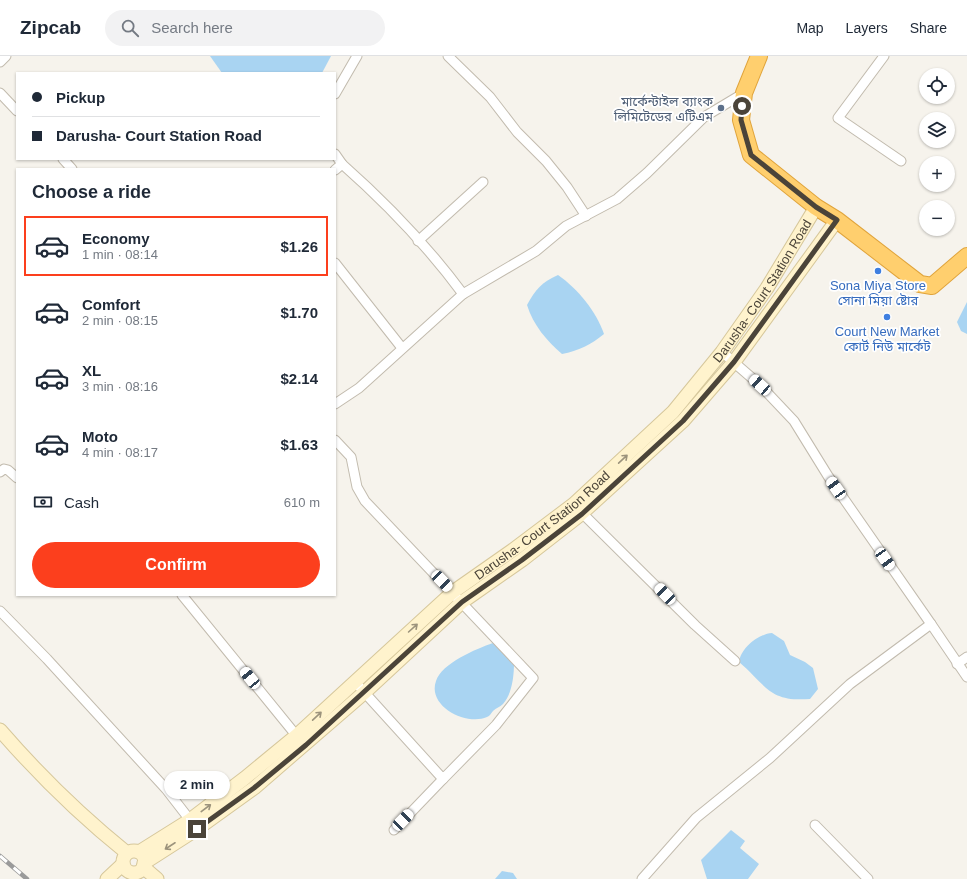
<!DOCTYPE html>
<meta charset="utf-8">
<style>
body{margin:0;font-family:Helvetica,"Noto Sans Bengali",sans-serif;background:#f2f2f3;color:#1f2937;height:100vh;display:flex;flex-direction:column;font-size:15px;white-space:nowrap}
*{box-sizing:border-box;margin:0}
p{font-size:13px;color:#747a83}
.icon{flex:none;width:22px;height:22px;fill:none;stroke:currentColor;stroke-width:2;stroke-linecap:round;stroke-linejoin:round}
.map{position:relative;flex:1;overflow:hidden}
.side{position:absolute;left:16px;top:112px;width:320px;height:428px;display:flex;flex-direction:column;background:#fff;border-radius:0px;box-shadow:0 1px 3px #0004}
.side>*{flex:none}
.top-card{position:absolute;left:16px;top:16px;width:320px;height:88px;border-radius:0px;box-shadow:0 1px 3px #0004;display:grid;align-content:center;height:88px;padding:0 16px;background:#fff}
.buttons{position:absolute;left:919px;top:12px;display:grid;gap:8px}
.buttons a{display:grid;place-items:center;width:36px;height:36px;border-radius:50%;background:#fff;box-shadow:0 1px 3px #0004;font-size:20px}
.end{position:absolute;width:18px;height:18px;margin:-9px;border:5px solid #4b4439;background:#fff;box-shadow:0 0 0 2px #fff}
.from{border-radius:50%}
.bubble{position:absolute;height:28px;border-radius:14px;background:#fff;box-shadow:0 1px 3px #0004;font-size:13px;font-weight:600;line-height:28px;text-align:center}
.car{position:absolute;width:12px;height:24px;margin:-12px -6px;border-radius:5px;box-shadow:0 0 3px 1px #0007;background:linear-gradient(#fff 24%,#345 0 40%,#fff 0 76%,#345 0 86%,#fff 0)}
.top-card b{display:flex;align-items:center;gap:14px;height:38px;font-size:15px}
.top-card b+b{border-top:1px solid #e0e1e3}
.top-card i{width:10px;height:10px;background:#1f2937}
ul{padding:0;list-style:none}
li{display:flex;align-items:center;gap:12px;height:60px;margin:0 8px 6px;padding:0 8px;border:2px solid transparent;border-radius:0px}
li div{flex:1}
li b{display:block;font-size:15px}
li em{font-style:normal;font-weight:600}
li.current{border-color:#fc3f1d}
li>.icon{width:36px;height:36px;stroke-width:1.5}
h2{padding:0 16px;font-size:18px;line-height:48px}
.pay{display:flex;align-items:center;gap:10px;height:44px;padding:0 16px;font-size:15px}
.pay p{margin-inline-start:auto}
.action{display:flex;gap:8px;margin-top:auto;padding:8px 16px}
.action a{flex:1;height:46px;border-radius:24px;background:#fc3f1d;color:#fff;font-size:16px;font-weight:600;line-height:46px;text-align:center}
header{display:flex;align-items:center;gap:24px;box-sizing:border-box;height:56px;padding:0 20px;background:#fff;border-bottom:1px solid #e0e1e3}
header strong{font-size:19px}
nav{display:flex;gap:22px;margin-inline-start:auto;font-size:14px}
.search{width:280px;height:36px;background:#f2f2f3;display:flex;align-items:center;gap:10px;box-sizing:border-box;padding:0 14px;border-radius:22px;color:#747a83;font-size:15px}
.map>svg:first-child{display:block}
.water{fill:#a9d4f2}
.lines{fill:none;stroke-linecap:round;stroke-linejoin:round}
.street-casing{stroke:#c2bbae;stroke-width:11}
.secondary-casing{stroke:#d6c79b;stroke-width:15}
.highway-casing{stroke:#e0a43c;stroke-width:18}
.street{stroke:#fff;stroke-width:9}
.secondary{stroke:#fff3cd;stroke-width:13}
.highway{stroke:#ffcf6e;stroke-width:16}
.rail-casing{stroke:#9a9a9a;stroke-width:4.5}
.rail{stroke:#fff;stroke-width:3;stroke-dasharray:9;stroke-linecap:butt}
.oneway{stroke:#9c937c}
.route{stroke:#4b4439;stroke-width:5}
.service-dot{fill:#5c6f8a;stroke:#fff;stroke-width:1.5}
.shop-dot{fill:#3f7fe0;stroke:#fff;stroke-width:1.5}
.labels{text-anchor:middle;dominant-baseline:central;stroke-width:3.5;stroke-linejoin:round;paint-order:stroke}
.service-label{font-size:13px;fill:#4e5e75;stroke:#fff;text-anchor:end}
.shop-label{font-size:13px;fill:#366cbe;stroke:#fff}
.street-label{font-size:13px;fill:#4b4439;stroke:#fff}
</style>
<header>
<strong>Zipcab</strong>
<div class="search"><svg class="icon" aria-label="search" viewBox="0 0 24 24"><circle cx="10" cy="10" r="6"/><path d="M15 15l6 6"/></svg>Search here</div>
<nav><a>Map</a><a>Layers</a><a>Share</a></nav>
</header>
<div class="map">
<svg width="967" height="823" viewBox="0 0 967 823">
<rect width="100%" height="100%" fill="#f6f3ec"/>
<g class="water">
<path d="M210 0H331L322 17H222Z"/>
<path d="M558 219C578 233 596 255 604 278 592 288 578 295 562 298 547 285 533 269 527 249 535 234 542 226 558 219Z"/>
<path d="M967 246V278L961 275 957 266Z"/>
<path d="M772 577 784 585 790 599 805 606 813 612 818 633 810 643C769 646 767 630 739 606 741 592 758 578 772 577Z"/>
<path d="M493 587 514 607C514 620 512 638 503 648 500 651 496 652 493 655 491 657 490 660 487 661 466 670 427 650 436 625 442 607 476 593 493 587Z"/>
<path d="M731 774 745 785 740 792 759 808 748 823H707L701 804Z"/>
<path d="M502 815 513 817 517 823H495Z"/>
</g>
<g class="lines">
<defs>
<g id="street">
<path d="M448 0 490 41 517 76 546 105 567 131 586 160"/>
<path d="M884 0 838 62 901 105"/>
<path d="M0 6 6 0"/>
<path d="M0 37 17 55"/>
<path d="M335 38 357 0"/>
<path d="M335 98 342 108"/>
<path d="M63 103 72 113"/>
<path d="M335 114 342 108C385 146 429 192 463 238"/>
<path d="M418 185 483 126"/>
<path d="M335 207 402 292"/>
<path d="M722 296 760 329 794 365 828 420 931 568"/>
<path d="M335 348 359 332 463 238 536 195 566 170 617 143 647 117 704 61 744 37"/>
<path d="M335 384 351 401 357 431 365 445 533 622 496 669 443 723 355 626"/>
<path d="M0 416 4 413 8 414 17 422"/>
<path d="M578 453 695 569 735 605"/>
<path d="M182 539 300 684"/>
<path d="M0 555 47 603 166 733 190 764"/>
<path d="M957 608 967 601"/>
<path d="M815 769 868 823"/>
<path d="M394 774 443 723"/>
<path d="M642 823 696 762 770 702 850 628 931 568 967 621"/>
</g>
<g id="secondary">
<path d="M0 674C39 719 81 760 127 797"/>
<circle cx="134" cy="806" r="11"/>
<path id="s1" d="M139 796 190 764 245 722 296 680 453 536 513 494 574 448 673 356 722 296 767 232 816 151"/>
<path d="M144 807 197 773 254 732 365 636 462 546 522 504 581 458 683 365 734 306 837 164"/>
<path d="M143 811 157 823"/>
<path d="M107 823 123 808"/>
</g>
<path id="highway" d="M759 0 744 37 741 64 751 99 816 151 837 164 920 228 932 230 967 200"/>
</defs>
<use href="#street" class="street-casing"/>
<use href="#secondary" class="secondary-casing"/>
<use href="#highway" class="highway-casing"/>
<use href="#street" class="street"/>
<use href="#secondary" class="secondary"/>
<use href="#highway" class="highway"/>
<defs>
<path id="rail" d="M0 800 27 823"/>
</defs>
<use href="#rail" class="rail-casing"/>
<use href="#rail" class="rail"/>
</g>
<defs><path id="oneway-shaft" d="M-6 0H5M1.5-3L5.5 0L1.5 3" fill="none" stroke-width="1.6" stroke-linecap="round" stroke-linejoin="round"/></defs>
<g class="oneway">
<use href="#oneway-shaft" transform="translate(623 403) rotate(-43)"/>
<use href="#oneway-shaft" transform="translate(413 572) rotate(-42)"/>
<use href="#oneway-shaft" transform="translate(317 660) rotate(-43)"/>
<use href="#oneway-shaft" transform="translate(206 752) rotate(-37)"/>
<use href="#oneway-shaft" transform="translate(170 790) rotate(147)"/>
</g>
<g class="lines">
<path class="route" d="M197 773 254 732 306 689 462 546 522 504 582 458 683 365 734 306 837 164 816 151 751 99 741 64 742 50"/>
</g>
<circle class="service-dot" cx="721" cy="52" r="4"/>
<g class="shop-dot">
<circle cx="878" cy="215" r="4"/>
<circle cx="887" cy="261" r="4"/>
</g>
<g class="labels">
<g class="service-label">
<text x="713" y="45">মার্কেন্টাইল ব্যাংক<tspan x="713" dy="15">লিমিটেডের এটিএম</tspan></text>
</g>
<g class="shop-label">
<text x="878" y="229">Sona Miya Store<tspan x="878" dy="15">সোনা মিয়া ষ্টোর</tspan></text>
<text x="887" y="275">Court New Market<tspan x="887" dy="15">কোর্ট নিউ মার্কেট</tspan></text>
</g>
<g class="street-label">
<text stroke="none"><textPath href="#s1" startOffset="844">Darusha- Court Station Road</textPath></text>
<text stroke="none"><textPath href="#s1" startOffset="520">Darusha- Court Station Road</textPath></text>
</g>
</g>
</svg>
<div class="buttons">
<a><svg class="icon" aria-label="locate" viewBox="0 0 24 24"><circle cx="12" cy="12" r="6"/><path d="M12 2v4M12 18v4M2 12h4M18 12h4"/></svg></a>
<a><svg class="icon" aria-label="layers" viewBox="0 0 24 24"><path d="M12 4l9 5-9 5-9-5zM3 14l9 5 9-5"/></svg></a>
<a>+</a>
<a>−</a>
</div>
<i class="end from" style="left:742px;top:50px"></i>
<i class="end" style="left:197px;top:773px"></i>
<div class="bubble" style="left:164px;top:715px;width:66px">2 min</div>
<i class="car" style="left:760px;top:329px;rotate:312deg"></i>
<i class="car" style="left:836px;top:432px;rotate:325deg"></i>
<i class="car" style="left:885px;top:503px;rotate:145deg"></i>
<i class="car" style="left:442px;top:525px;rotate:136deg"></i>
<i class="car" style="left:665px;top:538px;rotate:316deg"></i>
<i class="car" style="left:250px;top:622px;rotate:321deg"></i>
<i class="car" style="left:403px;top:764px;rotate:44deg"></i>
<div class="top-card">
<b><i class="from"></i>Pickup</b>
<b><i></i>Darusha- Court Station Road</b>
</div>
<section class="side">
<h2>Choose a ride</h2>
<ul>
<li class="current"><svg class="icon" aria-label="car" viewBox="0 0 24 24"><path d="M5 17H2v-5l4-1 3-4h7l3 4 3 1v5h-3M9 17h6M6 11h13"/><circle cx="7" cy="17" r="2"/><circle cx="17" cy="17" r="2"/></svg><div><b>Economy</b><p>1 min · 08:14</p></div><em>$1.26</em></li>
<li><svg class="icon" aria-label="car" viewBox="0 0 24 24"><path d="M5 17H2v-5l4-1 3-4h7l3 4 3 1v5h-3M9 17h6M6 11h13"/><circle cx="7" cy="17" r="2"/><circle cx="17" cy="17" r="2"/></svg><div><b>Comfort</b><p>2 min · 08:15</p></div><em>$1.70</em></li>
<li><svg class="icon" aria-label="car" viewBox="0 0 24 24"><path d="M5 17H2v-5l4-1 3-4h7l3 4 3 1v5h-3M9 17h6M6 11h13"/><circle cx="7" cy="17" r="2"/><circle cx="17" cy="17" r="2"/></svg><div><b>XL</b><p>3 min · 08:16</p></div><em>$2.14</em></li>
<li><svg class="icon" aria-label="car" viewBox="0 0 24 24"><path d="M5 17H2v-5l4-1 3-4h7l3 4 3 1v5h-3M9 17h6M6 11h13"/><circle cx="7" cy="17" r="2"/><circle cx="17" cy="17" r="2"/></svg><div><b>Moto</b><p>4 min · 08:17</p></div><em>$1.63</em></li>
</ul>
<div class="pay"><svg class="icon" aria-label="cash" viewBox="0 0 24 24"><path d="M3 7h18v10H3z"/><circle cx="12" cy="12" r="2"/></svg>Cash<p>610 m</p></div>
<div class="action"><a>Confirm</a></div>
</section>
</div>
